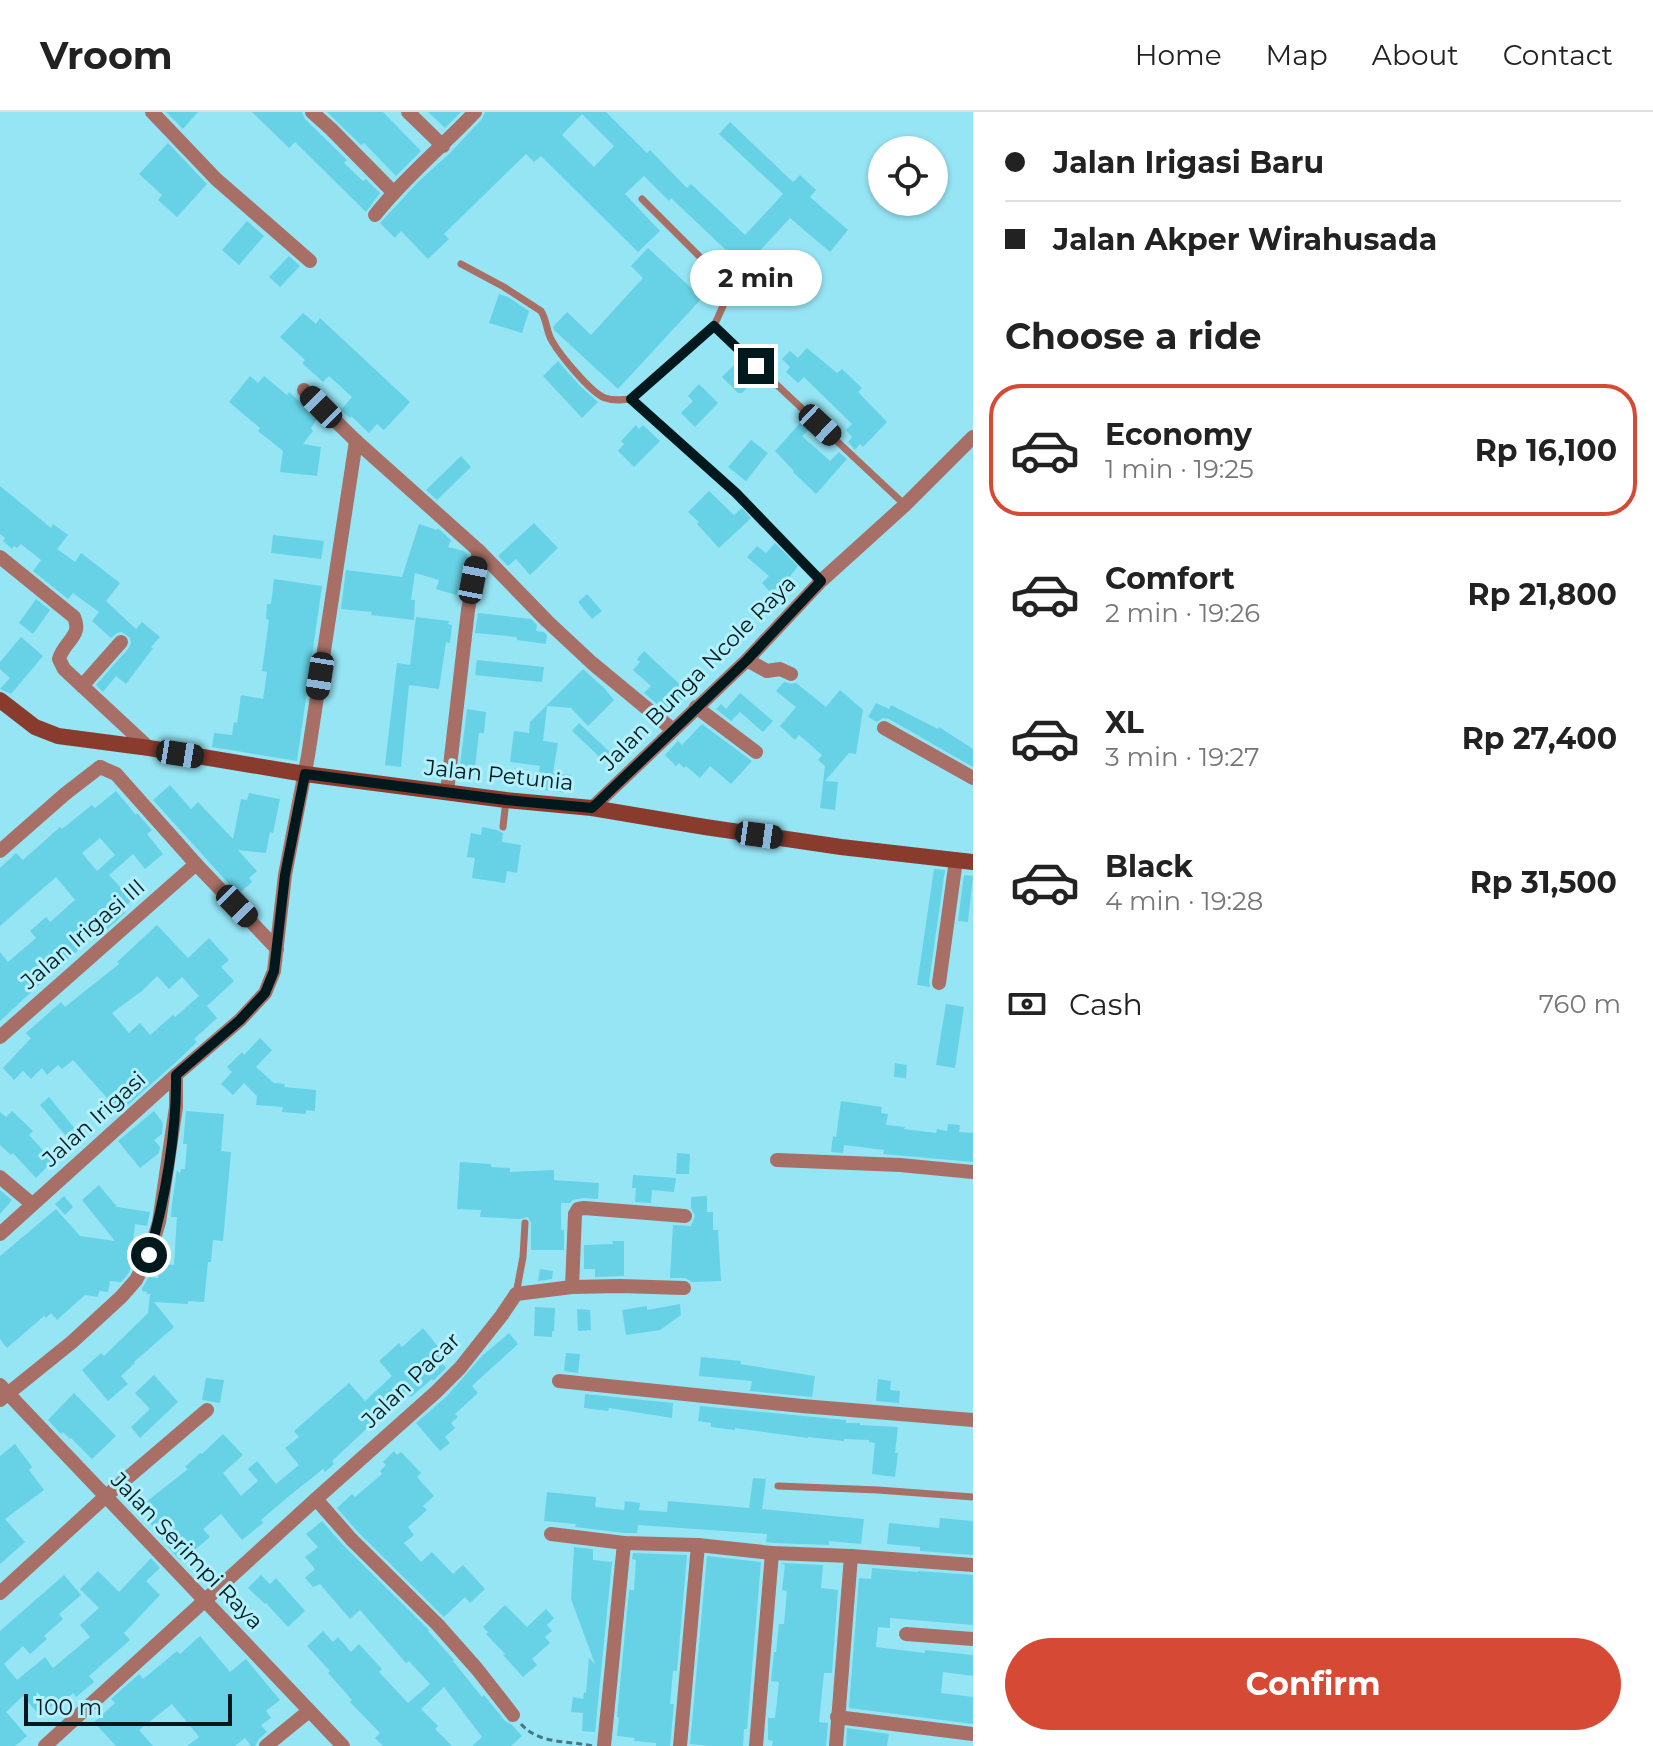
<!DOCTYPE html>
<meta charset="utf-8">
<style>
body{margin:0;font-family:Montserrat,sans-serif;background:#f6f6f6;color:#222;height:100vh;display:flex;flex-direction:column;font-size:30px;white-space:nowrap}
*{box-sizing:border-box;margin:0}
p{font-size:26px;color:#767676}
.icon{flex:none;width:44px;height:44px;fill:none;stroke:currentColor;stroke-width:2;stroke-linecap:round;stroke-linejoin:round}
.map{position:relative;flex:1;overflow:hidden}
.drawer{display:flex;flex-direction:column;background:#fff;width:680px}
.drawer>*{flex:none}
.guide{display:grid;align-content:center;height:176px;padding:0 32px;background:#fff}
.buttons{position:absolute;left:868px;top:24px;display:grid;gap:16px}
.buttons a{display:grid;place-items:center;width:80px;height:80px;border-radius:50%;background:#fff;box-shadow:0 2px 6px #0004;font-size:40px}
.scale{position:absolute;left:24px;bottom:20px;width:208px;box-sizing:border-box;padding-left:8px;border:4px solid #01191d;border-top:0;font-size:22px;line-height:28px;white-space:nowrap;color:#01191d;-webkit-text-stroke:6px #b2f0fc;paint-order:stroke}
.end{position:absolute;width:36px;height:36px;margin:-18px;border:10px solid #01191d;background:#fff;box-shadow:0 0 0 4px #fff}
.from{border-radius:50%}
.bubble{position:absolute;height:56px;border-radius:28px;background:#fff;box-shadow:0 2px 6px #0004;font-size:26px;font-weight:700;line-height:56px;text-align:center}
.car{position:absolute;width:24px;height:48px;margin:-24px -12px;border-radius:10px;box-shadow:0 0 6px 2px #0007;background:linear-gradient(#222 24%,#8ab4d8 0 40%,#222 0 76%,#8ab4d8 0 86%,#222 0)}
.guide b{display:flex;align-items:center;gap:28px;height:76px;font-size:30px}
.guide b+b{border-top:2px solid #e0e0e0}
.guide i{width:20px;height:20px;background:#222}
ul{padding:0;list-style:none}
li{display:flex;align-items:center;gap:24px;height:132px;margin:0 16px 12px;padding:0 16px;border:4px solid transparent;border-radius:32px}
li div{flex:1}
li b{display:block;font-size:30px}
li em{font-style:normal;font-weight:700}
li.active{border-color:#d54935}
li>.icon{width:72px;height:72px;stroke-width:1.5}
h2{padding:0 32px;font-size:36px;line-height:96px}
.pay{display:flex;align-items:center;gap:20px;height:88px;padding:0 32px;font-size:30px}
.pay p{margin-inline-start:auto}
.action{display:flex;gap:16px;margin-top:auto;padding:16px 32px}
.action a{flex:1;height:92px;border-radius:48px;background:#d54935;color:#fff;font-size:32px;font-weight:700;line-height:92px;text-align:center}
header{display:flex;align-items:center;gap:48px;box-sizing:border-box;height:112px;padding:0 40px;background:#fff;border-bottom:2px solid #e0e0e0}
header strong{font-size:38px}
nav{display:flex;gap:44px;margin-inline-start:auto;font-size:28px}
main{display:flex;flex:1;min-height:0}
.map>svg:first-child{display:block}
.building{fill:#67d2e5;fill-rule:evenodd}
.lines{fill:none;stroke-linecap:round;stroke-linejoin:round}
.path{stroke:#467881;stroke-width:3;stroke-dasharray:6 4;stroke-linecap:butt}
.lane{stroke:#a76f65;stroke-width:7}
.street{stroke:#a76f65;stroke-width:14}
.secondary{stroke:#893b2e;stroke-width:16}
.route{stroke:#01191d;stroke-width:10}
.labels{text-anchor:middle;dominant-baseline:central;stroke-width:6;stroke-linejoin:round;paint-order:stroke}
.street-label{font-size:22px;fill:#01191d;stroke:#b2f0fc}
</style>
<header>
<strong>Vroom</strong>
<nav><a>Home</a><a>Map</a><a>About</a><a>Contact</a></nav>
</header>
<main>
<div class="map">
<svg width="973" height="1634" viewBox="0 0 973 1634">
<rect width="100%" height="100%" fill="#96e5f5"/>
<g class="building">
<path d="M166 0H198L183 17Z"/>
<path d="M252 0H302L305 7 347 48 344 51 363 69 366 67 380 81 366 100 295 30 289 36Z"/>
<path d="M327 0H383L421 39 396 64 364 31 361 33Z"/>
<path d="M428 0H461L445 16Z"/>
<path d="M485 0H606L647 41 650 38 687 76 691 72 745 123 783 82 719 22 730 10 793 70 800 63 816 78 810 85 848 118 830 140 790 106 746 154 729 138 728 140 671 86 669 89 644 64 625 82 660 119 638 140 541 44 534 50 526 42 444 122 449 127 428 147 401 119 395 126 380 111 418 70 450 41 482 7ZM582 2 614 34 594 55 562 23Z"/>
<path d="M168 31 207 72 177 105 158 88 162 83 139 62Z"/>
<path d="M247 109 264 124 239 153 222 138Z"/>
<path d="M648 136 702 186 618 277 554 218 553 215 567 200 591 223 643 166 631 154Z"/>
<path d="M289 144 300 154 280 175 269 165Z"/>
<path d="M499 182 508 185 529 199 522 221 489 211Z"/>
<path d="M303 201 316 212 320 206 410 290 384 318 377 312 369 321 351 304 350 306 341 298 352 285 329 264 323 270 302 251 305 248 280 225Z"/>
<path d="M807 236 837 261 842 257 862 276 858 280 887 310 863 335 860 332 855 338 848 330 852 325 846 318 852 312 804 265 798 271 786 260 790 255 782 247 790 239 798 246Z"/>
<path d="M558 249 580 274 598 290 582 306 543 264Z"/>
<path d="M736 251 754 269 742 281H738L722 265Z"/>
<path d="M250 264 258 271 264 264 287 283 289 280 318 306 311 316 313 319 303 332 321 335 317 364 280 360 283 339 258 319 260 316 229 290Z"/>
<path d="M699 272 718 291 695 315 681 301 693 289 688 284Z"/>
<path d="M802 309 810 317 802 324 830 349 839 340 847 347 816 382 793 360 794 359 775 339Z"/>
<path d="M636 313 639 317 643 313 660 329 634 355 618 339 624 332 621 329Z"/>
<path d="M751 328 768 341 746 369 728 355Z"/>
<path d="M461 344 471 355 437 388 426 378Z"/>
<path d="M0 374 51 416 53 412 68 423 57 437 75 450 81 441 120 471 106 489 136 517 142 510 160 525 151 535 153 536 126 572 116 564 103 580 96 573 128 537 131 531 130 526 122 520 117 521 111 526 92 509 99 500 73 481 68 487 33 459 41 448 21 432 17 436 14 434 12 437 3 429 5 426 0 422Z"/>
<path d="M709 379 734 403 742 396 751 406 719 436 697 412 699 410 688 400Z"/>
<path d="M534 411 558 436 530 463 516 447 508 454 498 444Z"/>
<path d="M419 412 437 418 438 416 451 428 448 435 464 439 468 443 456 483 436 477 439 468 415 461 411 488H415L414 508 371 503 372 500 341 497 346 458 402 465Z"/>
<path d="M273 423 324 429 321 447 271 441Z"/>
<path d="M775 431 798 454 788 467 786 466 771 481 762 471 769 464 747 445 757 434 766 441Z"/>
<path d="M274 467 322 474 297 649 212 635 214 621 232 623 234 610 237 611 241 583 263 587 267 560 262 559 269 508 266 507 267 492H271Z"/>
<path d="M587 482 602 499 592 507 578 490Z"/>
<path d="M36 487 50 498 33 522 19 511Z"/>
<path d="M478 501 531 507 537 513 536 519 544 520 547 523 546 532 517 528V525L475 521Z"/>
<path d="M416 505 449 509 448 512 452 513 450 531 446 530 439 577 409 573 401 655 385 653 397 551 410 553Z"/>
<path d="M21 525 43 544 11 582 0 577 10 566 0 557V550Z"/>
<path d="M644 539 689 581 669 602 644 581 651 574 633 558 640 550 637 547Z"/>
<path d="M477 548 544 555 542 570 475 563Z"/>
<path d="M583 557 605 577 614 588 588 614 571 596 547 594 543 629 558 631 553 661 571 663 568 681 536 677 540 654 510 650 514 619 529 621 530 610Z"/>
<path d="M784 570 791 572 796 571 826 595 840 578 863 598 856 642 849 641 825 669 838 670 835 698 820 696 825 654 818 648 822 643 799 623 795 628 780 614 796 595 776 579Z"/>
<path d="M740 581 773 609 763 620 740 600 731 609 716 597 721 592 726 597Z"/>
<path d="M876 591 889 597 891 593 938 617 939 615 973 637V655L889 607 883 606 877 610 868 605Z"/>
<path d="M467 597 486 600 484 621H479L474 664 459 662Z"/>
<path d="M579 611 613 643 606 651 572 619Z"/>
<path d="M702 612 752 649 731 672 710 654 700 666 686 654 684 656 679 651 676 654 665 643 678 629 682 633Z"/>
<path d="M170 673 191 697 198 690 233 727 241 687 247 688 249 681 280 687 273 721 270 720 266 741 238 738 257 759 249 766 252 770 238 782 153 688Z"/>
<path d="M116 679 136 703 137 701 152 718 147 722 163 742 145 757 133 742 109 763 132 788 122 797 125 801 104 820 95 811 77 827 83 834 60 854 53 846 32 864 40 872 0 909V840L8 850 36 826 30 819 46 805 50 810 75 788 56 765 0 814V756L16 741 23 748 60 715 62 717 92 693 95 696ZM100 726 115 743 97 759 82 741Z"/>
<path d="M482 715 497 718 503 721 502 730 521 733 517 761 507 759 505 771 472 766 475 746 467 745 471 721 481 723Z"/>
<path d="M934 757 945 758 929 870 930 875 917 873Z"/>
<path d="M964 763 973 764 968 810 958 809Z"/>
<path d="M157 813 188 846 209 826 229 848 221 855 234 869 207 894 217 906 194 927 197 930 175 951 122 998 119 995 117 997 73 948 62 957 58 953 47 963 42 956 31 967 23 959 14 968 3 956 31 926 26 921 61 890 65 895 119 852 117 850ZM157 864 169 877 182 865 199 884 175 905 173 903 150 923 140 911 129 921 112 901 143 878Z"/>
<path d="M946 892 964 895 955 956 936 953Z"/>
<path d="M260 926 272 938 256 955 274 971 285 972 284 975 316 978 315 999 306 998V1002L282 1000 283 995 256 993 257 984 244 971 233 983 221 972 232 960 227 955 242 940 244 943Z"/>
<path d="M895 951 907 953 906 966 894 965Z"/>
<path d="M49 985 85 1029 76 1036 40 993Z"/>
<path d="M841 989 882 995 881 1001 888 1002 886 1013 905 1015 904 1017 936 1021 937 1017 947 1019 948 1012 960 1013 959 1020 973 1021V1050L883 1042 884 1038 844 1033 843 1041 831 1040 833 1024 836 1025Z"/>
<path d="M12 999 33 1019 29 1023 53 1049 36 1066 13 1041 11 1043 0 1033V1000L6 1005Z"/>
<path d="M154 999 163 1011 162 1022 154 1028 160 1035 159 1041 140 1056 118 1029Z"/>
<path d="M186 999 224 1002 221 1039 231 1040 223 1129 213 1128 211 1150H208L204 1190 188 1189V1192L154 1190 174 1215 134 1250 135 1251 121 1264 128 1272 108 1289 82 1258 101 1241 104 1244 148 1201 150 1182H147V1180L142 1179V1176L149 1165 158 1166 159 1152 174 1153 177 1105H171L172 1092 177 1058 180 1062 181 1057H185L187 1032H183Z"/>
<path d="M677 1041 690 1042 689 1062H676Z"/>
<path d="M460 1050 491 1052V1055L510 1056V1060L554 1058V1068L599 1071 598 1087 583 1086 573 1088 570 1091H561V1118H564V1138H531V1111L528 1105 520 1107 480 1105 481 1098 457 1097Z"/>
<path d="M633 1063 676 1066 674 1080 652 1078 651 1091 635 1090 636 1076H632Z"/>
<path d="M99 1073 117 1095 150 1100 147 1114 135 1112 130 1158 128 1162 121 1170 110 1169 108 1180 99 1179 98 1185 85 1183 57 1208 51 1201 46 1206 44 1204 7 1236 0 1227V1144L56 1097 80 1124 115 1129 82 1088Z"/>
<path d="M0 1078 12 1088 0 1102Z"/>
<path d="M64 1084 73 1095 65 1103 55 1092Z"/>
<path d="M707 1084V1100H713V1118H718L721 1169 692 1170 685 1166H670L673 1113 691 1114 695 1104 691 1096V1085Z"/>
<path d="M612 1129H624V1164L595 1165V1157H584V1133L613 1132Z"/>
<path d="M540 1157 553 1159 552 1167 538 1169Z"/>
<path d="M680 1192 681 1203 660 1218 626 1223 622 1198 647 1194V1198Z"/>
<path d="M535 1195 555 1196 554 1219H552V1225L534 1224Z"/>
<path d="M577 1197 590 1198 591 1218 578 1219Z"/>
<path d="M423 1216 444 1242 439 1247 446 1256 433 1269 432 1267 411 1285 406 1280 332 1349 334 1352 325 1360 323 1357 289 1384 261 1408 263 1411 242 1428 221 1402 203 1417 210 1425 181 1449 173 1441 150 1411 157 1405 146 1390 188 1357 185 1355 200 1341 202 1342 223 1322 243 1343 223 1361 241 1384 258 1369 248 1357 257 1349 276 1372 299 1353 285 1336 299 1325 294 1319 349 1271 365 1289 392 1264 379 1249 399 1231 402 1235Z"/>
<path d="M509 1221 518 1232 472 1274 478 1281 455 1302 458 1305 451 1311 455 1316 445 1325 450 1331 440 1339 416 1311 447 1284 482 1244Z"/>
<path d="M566 1241 580 1242 578 1261 564 1259Z"/>
<path d="M701 1245 741 1249 740 1252 815 1264 812 1285 750 1279 752 1269 699 1264Z"/>
<path d="M154 1263 178 1290 140 1326 131 1315 150 1297 135 1281Z"/>
<path d="M206 1266 224 1268 220 1291 202 1288Z"/>
<path d="M878 1267 891 1269 890 1278 900 1279 899 1291 876 1289Z"/>
<path d="M74 1281 116 1324 92 1347 71 1326 70 1327 63 1320 61 1322 48 1308Z"/>
<path d="M585 1282 673 1291 672 1306 609 1296 608 1299 584 1296Z"/>
<path d="M700 1294 846 1308V1311H860V1313L898 1315 895 1341H898L895 1365 872 1362 875 1331 869 1330V1328L844 1327V1329L808 1325V1326L735 1316V1318L711 1315V1311L698 1309Z"/>
<path d="M15 1332 32 1355 29 1358 44 1378 5 1407 25 1430 0 1452V1344Z"/>
<path d="M394 1339 397 1343 401 1340 421 1361 417 1365 434 1384 423 1394 427 1398 408 1415 414 1423 404 1431 421 1450 432 1440 453 1462 463 1453 485 1477 470 1491 465 1485 444 1505 358 1420 337 1396 352 1382 355 1385 382 1362 380 1359 386 1353 383 1350Z"/>
<path d="M753 1366 766 1367 762 1397 864 1407 861 1432 829 1429V1433L773 1431 766 1430 767 1422 638 1413 637 1421H625L575 1415 576 1412 544 1409 547 1380 596 1385 595 1395 624 1398 625 1389 640 1391 639 1398 667 1400 668 1389 749 1396Z"/>
<path d="M940 1406 973 1409V1443L920 1439V1435L887 1432 889 1411 939 1416Z"/>
<path d="M322 1409 344 1434 429 1518 428 1519 454 1548 453 1549 482 1585 484 1583 505 1609 512 1613 522 1624 511 1634H472L482 1625 444 1575 421 1597 438 1614 435 1617 452 1634H383L375 1626 380 1621 350 1590 352 1588 328 1561 330 1559 307 1534 323 1519 333 1530 338 1525 351 1540 359 1532 382 1557 379 1560 408 1591 430 1572 409 1549 406 1551 360 1498 350 1507 320 1472 313 1475 305 1466 315 1457 305 1445 318 1435 306 1422Z"/>
<path d="M574 1435 593 1437V1448L612 1450 595 1620 582 1619 583 1601 571 1600 573 1585 583 1587 584 1580 586 1581 589 1546 595 1552 571 1487Z"/>
<path d="M633 1441 687 1443 677 1559H673L670 1592H674L670 1634H656V1631L634 1629 635 1626 617 1624 619 1606 617 1605 629 1478H634L636 1448 632 1447Z"/>
<path d="M707 1444 761 1450 747 1617H744L743 1634H710L690 1632Z"/>
<path d="M151 1446 160 1456 146 1469 160 1483 124 1521 130 1528 89 1564 94 1570 76 1585 73 1581 62 1590 60 1587 40 1604 23 1584 6 1600 27 1624 15 1634H0V1519L64 1463 81 1483 59 1502 63 1507 44 1524 47 1527 30 1542 23 1534 4 1552 17 1568 45 1545 53 1556 90 1525 80 1513 99 1496 80 1477 98 1459 119 1480Z"/>
<path d="M781 1451 823 1453 821 1476 838 1478 832 1561H824L819 1610 828 1611 826 1634H772L773 1629 768 1628V1606H775L779 1570 771 1569 774 1540H776L779 1512H784L787 1479 782 1478 785 1453Z"/>
<path d="M872 1456 918 1460V1459L973 1463V1513L890 1506V1516L878 1515 876 1535 925 1541V1538L973 1543V1564L943 1560 941 1581 973 1585V1612L849 1596 859 1466 871 1467Z"/>
<path d="M261 1463 270 1472 276 1466 305 1499 288 1515 266 1491 265 1492 248 1476Z"/>
<path d="M505 1493 527 1515 546 1497 554 1506 547 1513 552 1519 545 1525 550 1531 532 1547 537 1553 523 1565 503 1543 505 1542 486 1522 488 1520 483 1515Z"/>
<path d="M200 1524 230 1560 246 1547 280 1588 266 1599 271 1606 261 1613 267 1620 259 1627 255 1634H251L245 1626 235 1634H187L199 1625 172 1592 139 1618 153 1634H116L94 1610 115 1591 111 1587 139 1562 143 1567 177 1539 180 1542Z"/>
<path d="M847 1616 889 1622 887 1634H846Z"/>
</g>
<g class="lines">
<path class="path" d="M521 1612C540 1633 567 1628 592 1634"/>
<g class="lane">
<path d="M461 152 504 175 541 199C547 208 546 219 552 229 560 243 591 281 605 286 614 289 622 288 631 287L714 214 723 194 725 179 721 168 712 157 642 87"/>
<path d="M714 214 905 393"/>
<path d="M631 287 736 381 821 469"/>
<path d="M503 715 506 688"/>
<path d="M516 1182 523 1145 525 1111"/>
<path d="M778 1374 878 1378 973 1385"/>
</g>
<g class="street">
<path d="M152 0 216 67 310 149"/>
<path d="M312 0 331 17 393 80"/>
<path d="M408 0 443 34"/>
<path d="M375 103C405 65 442 35 475 0"/>
<path d="M304 278 356 329 479 439 547 509 592 551 673 618"/>
<path d="M0 445 74 505C83 524 64 529 59 547L64 557 149 636"/>
<path d="M747 548 767 559 780 557 791 562"/>
<path d="M82 574 121 530"/>
<path d="M696 595 756 640"/>
<path d="M884 616 973 666"/>
<path d="M100 655 116 662 196 752 277 837"/>
<path d="M447 680 468 498 479 439"/>
<path d="M592 696 747 548 821 469 905 393 973 325"/>
<path d="M0 739 65 682 100 655"/>
<path d="M939 871 956 748"/>
<path d="M0 925 196 752"/>
<path d="M777 1048 900 1053 973 1060"/>
<path d="M0 1065 32 1092"/>
<path d="M0 1122 176 963 240 908 265 881 274 859 285 763 308 644 356 329"/>
<path d="M572 1175 575 1102 578 1097 584 1096 685 1104"/>
<path d="M559 1269 802 1294 973 1308"/>
<path d="M0 1273 343 1634"/>
<path d="M0 1288 72 1230 121 1185 136 1168 149 1143 159 1110 176 995V963"/>
<path d="M316 1387 351 1427 438 1513 477 1557 513 1603"/>
<path d="M551 1422 624 1431 698 1433 772 1441 851 1444 973 1453"/>
<path d="M0 1481 105 1385 207 1298"/>
<path d="M906 1522 973 1527"/>
<path d="M837 1605 973 1622"/>
<path d="M45 1634 316 1387 436 1280 460 1256 502 1203 516 1182 572 1175 620 1174 684 1176"/>
<path d="M266 1634 309 1599"/>
<path d="M604 1634 624 1431"/>
<path d="M680 1634 698 1433"/>
<path d="M756 1634 772 1441"/>
<path d="M836 1634 851 1444"/>
</g>
<path class="secondary" d="M0 588 35 615 58 624 149 636 305 662 506 688 592 696 705 715 841 735 973 750"/>
</g>
<g class="lines">
<path class="route" d="M149 1143C165 1089 177 1019 176 963L240 908 265 881 274 859 285 763 305 662 506 688 592 696 747 548 821 469 736 381 631 287 714 214 756 254"/>
</g>
<g class="labels">
<g class="street-label">
<text transform="translate(698 561) rotate(-45)">Jalan Bunga Ncole Raya</text>
<text transform="translate(499 663) rotate(6)">Jalan Petunia</text>
<text transform="translate(83 822) rotate(-41)">Jalan Irigasi III</text>
<text transform="translate(94 1007) rotate(-42)">Jalan Irigasi</text>
<text transform="translate(411 1268) rotate(-44)">Jalan Pacar</text>
<text transform="translate(187 1439) rotate(46)">Jalan Serimpi Raya</text>
</g>
</g>
</svg>
<div class="buttons">
<a><svg class="icon" aria-label="locate" viewBox="0 0 24 24"><circle cx="12" cy="12" r="6"/><path d="M12 2v4M12 18v4M2 12h4M18 12h4"/></svg></a>
</div>
<div class="scale">100 m</div>
<i class="end from" style="left:149px;top:1143px"></i>
<i class="end" style="left:756px;top:254px"></i>
<div class="bubble" style="left:690px;top:138px;width:132px">2 min</div>
<i class="car" style="left:321px;top:295px;rotate:315deg"></i>
<i class="car" style="left:820px;top:313px;rotate:133deg"></i>
<i class="car" style="left:473px;top:468px;rotate:11deg"></i>
<i class="car" style="left:320px;top:564px;rotate:189deg"></i>
<i class="car" style="left:180px;top:642px;rotate:99deg"></i>
<i class="car" style="left:759px;top:723px;rotate:98deg"></i>
<i class="car" style="left:237px;top:794px;rotate:136deg"></i>
</div>
<section class="drawer">
<div class="guide">
<b><i class="from"></i>Jalan Irigasi Baru</b>
<b><i></i>Jalan Akper Wirahusada</b>
</div>
<h2>Choose a ride</h2>
<ul>
<li class="active"><svg class="icon" aria-label="car" viewBox="0 0 24 24"><path d="M5 17H2v-5l4-1 3-4h7l3 4 3 1v5h-3M9 17h6M6 11h13"/><circle cx="7" cy="17" r="2"/><circle cx="17" cy="17" r="2"/></svg><div><b>Economy</b><p>1 min · 19:25</p></div><em>Rp 16,100</em></li>
<li><svg class="icon" aria-label="car" viewBox="0 0 24 24"><path d="M5 17H2v-5l4-1 3-4h7l3 4 3 1v5h-3M9 17h6M6 11h13"/><circle cx="7" cy="17" r="2"/><circle cx="17" cy="17" r="2"/></svg><div><b>Comfort</b><p>2 min · 19:26</p></div><em>Rp 21,800</em></li>
<li><svg class="icon" aria-label="car" viewBox="0 0 24 24"><path d="M5 17H2v-5l4-1 3-4h7l3 4 3 1v5h-3M9 17h6M6 11h13"/><circle cx="7" cy="17" r="2"/><circle cx="17" cy="17" r="2"/></svg><div><b>XL</b><p>3 min · 19:27</p></div><em>Rp 27,400</em></li>
<li><svg class="icon" aria-label="car" viewBox="0 0 24 24"><path d="M5 17H2v-5l4-1 3-4h7l3 4 3 1v5h-3M9 17h6M6 11h13"/><circle cx="7" cy="17" r="2"/><circle cx="17" cy="17" r="2"/></svg><div><b>Black</b><p>4 min · 19:28</p></div><em>Rp 31,500</em></li>
</ul>
<div class="pay"><svg class="icon" aria-label="cash" viewBox="0 0 24 24"><path d="M3 7h18v10H3z"/><circle cx="12" cy="12" r="2"/></svg>Cash<p>760 m</p></div>
<div class="action"><a>Confirm</a></div>
</section>
</main>
